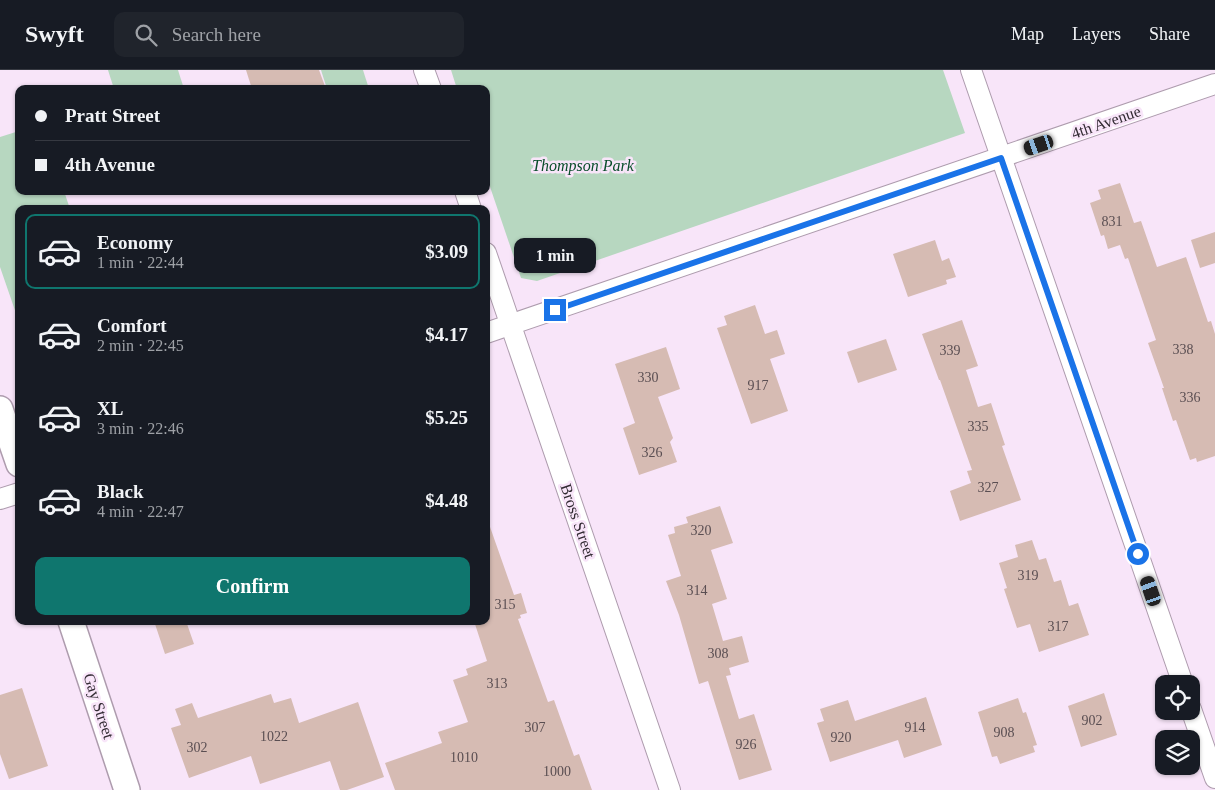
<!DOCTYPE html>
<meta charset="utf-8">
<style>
body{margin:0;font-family:Georgia,serif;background:#20242c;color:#f1f3f6;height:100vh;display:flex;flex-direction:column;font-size:19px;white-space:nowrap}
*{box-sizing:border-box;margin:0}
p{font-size:16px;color:#9ea1a6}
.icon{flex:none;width:28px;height:28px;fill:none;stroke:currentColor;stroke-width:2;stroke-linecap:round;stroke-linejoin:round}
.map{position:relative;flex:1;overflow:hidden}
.side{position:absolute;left:15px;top:135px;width:475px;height:420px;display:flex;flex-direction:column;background:#171b24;border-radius:10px;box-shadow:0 1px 4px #0004}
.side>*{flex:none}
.top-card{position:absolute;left:15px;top:15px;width:475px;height:110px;border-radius:10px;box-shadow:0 1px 4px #0004;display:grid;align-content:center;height:110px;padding:0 20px;background:#171b24}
.fabs{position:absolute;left:1155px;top:605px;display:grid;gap:10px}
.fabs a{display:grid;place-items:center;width:45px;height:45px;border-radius:10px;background:#171b24;box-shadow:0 1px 4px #0004;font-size:25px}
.end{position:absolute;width:22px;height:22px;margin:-11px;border:6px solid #1a73e8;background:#fff;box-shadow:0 0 0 2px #fff}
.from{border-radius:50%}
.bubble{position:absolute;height:35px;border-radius:10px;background:#171b24;box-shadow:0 1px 4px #0004;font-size:16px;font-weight:700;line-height:35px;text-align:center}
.car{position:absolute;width:15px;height:30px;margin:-15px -8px;border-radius:6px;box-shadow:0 0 4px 1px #0007;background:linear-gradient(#222 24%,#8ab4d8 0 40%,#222 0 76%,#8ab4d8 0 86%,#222 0)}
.top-card b{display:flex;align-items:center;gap:18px;height:48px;font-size:19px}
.top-card b+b{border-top:1px solid #363941}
.top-card i{width:12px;height:12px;background:#f1f3f6}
ul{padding:9px 0 0;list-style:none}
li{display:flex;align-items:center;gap:15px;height:75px;margin:0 10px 8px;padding:0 10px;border:2px solid transparent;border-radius:10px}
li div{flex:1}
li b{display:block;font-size:19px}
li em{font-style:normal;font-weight:700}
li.current{border-color:#0f766e}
li>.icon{width:45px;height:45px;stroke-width:1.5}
.button{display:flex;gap:10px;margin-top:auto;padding:10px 20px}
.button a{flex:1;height:58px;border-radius:10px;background:#0f766e;color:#fff;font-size:20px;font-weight:700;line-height:58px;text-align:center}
header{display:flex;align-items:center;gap:30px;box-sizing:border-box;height:70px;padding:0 25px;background:#171b24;border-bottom:1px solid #363941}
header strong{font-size:24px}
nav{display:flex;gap:28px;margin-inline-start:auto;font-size:18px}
.search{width:350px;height:45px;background:#20242c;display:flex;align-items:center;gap:12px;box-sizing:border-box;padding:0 18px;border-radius:10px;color:#9ea1a6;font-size:19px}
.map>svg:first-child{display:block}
.green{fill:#b7d7c0}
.building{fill:#d6bbb3}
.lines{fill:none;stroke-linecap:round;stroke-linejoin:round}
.minor-casing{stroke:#ae9cae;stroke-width:22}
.tertiary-casing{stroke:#ae9cae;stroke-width:28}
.minor{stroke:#fff;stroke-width:20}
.tertiary{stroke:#fff;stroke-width:25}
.route{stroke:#1a73e8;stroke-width:6}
.labels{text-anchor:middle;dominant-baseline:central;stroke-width:5;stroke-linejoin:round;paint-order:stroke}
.number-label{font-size:14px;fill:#5a4e52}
.street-label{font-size:16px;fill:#312a32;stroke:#f8e5f9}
.park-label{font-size:16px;font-style:italic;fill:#094d2a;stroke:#f8e5f9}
</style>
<header>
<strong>Swyft</strong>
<div class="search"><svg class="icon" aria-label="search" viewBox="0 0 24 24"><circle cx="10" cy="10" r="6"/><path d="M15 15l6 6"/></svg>Search here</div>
<nav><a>Map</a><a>Layers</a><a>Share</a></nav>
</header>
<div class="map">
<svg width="1215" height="720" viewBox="0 0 1215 720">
<rect width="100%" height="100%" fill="#f8e5f9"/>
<g class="green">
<path d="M108 0H178L184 19H114Z"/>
<path d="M321 0H363L369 19H327Z"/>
<path d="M451 0H943L965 63 537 211 521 208 486 105V19H457Z"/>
<path d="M19 61V121H64L70 139H19V252L0 197V67Z"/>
</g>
<g class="building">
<path d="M246 0H319L326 19H252Z"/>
<path d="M1120 113 1134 153 1141 151 1157 197 1186 187 1208 252 1211 251 1215 264V386L1197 392 1196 388 1190 390 1176 350 1173 351 1162 318H1164L1148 273 1156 270 1128 188 1125 189 1120 175 1108 179 1104 165 1101 166 1090 133 1101 129 1098 120Z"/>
<path d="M1215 162V193L1200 198 1191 170Z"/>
<path d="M935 170 942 191 949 188 956 207 946 210 947 214 908 227 893 184Z"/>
<path d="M755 235 765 264 777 260 785 284 770 289 788 341 751 354 717 258 727 255 724 246Z"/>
<path d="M962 250 978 296 966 300 978 337 991 333 1005 375 1002 376 1021 430 960 451 950 421 971 413 967 401 972 400 940 310H939L922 264Z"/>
<path d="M886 269 897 300 858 313 847 282Z"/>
<path d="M666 277 680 319 658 327 673 368 670 372 677 392 639 405 623 358 635 353 615 294Z"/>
<path d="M720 436 733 473 711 480 727 529 712 534 723 571 742 566 749 592 729 598 731 605 726 606 739 649 754 644 772 700 739 710 708 611 699 614 679 545 666 511 681 506 668 465 675 463 674 457 688 453 686 447Z"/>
<path d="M489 454 514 525 521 523 527 543 520 545 521 548 518 549 548 632 554 630 574 686 579 684 592 720H395L385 693 442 673 438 662 468 652 453 610 468 605 466 599 487 591 474 551H486V455Z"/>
<path d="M1032 470 1039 490 1046 488 1054 512 1061 510 1069 536 1078 533 1089 565 1039 582 1030 554 1017 558 1004 519 1007 518 999 493 1018 487 1015 475Z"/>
<path d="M154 551H186L194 574 165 584Z"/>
<path d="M22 618 48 696 9 709 0 684V625Z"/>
<path d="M1104 623 1117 665 1081 677 1068 636Z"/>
<path d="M271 624 274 633 291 628 299 653 358 632 384 707 347 720H340L330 691 260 714 251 686 189 708 171 658 181 655 175 639 192 633 198 648Z"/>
<path d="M926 627 942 675 904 688 898 670 830 692 817 653 824 651 820 639 848 630 855 651Z"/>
<path d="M1018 628 1023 643 1026 642 1037 675 1033 676 1035 682 1000 694 997 686 992 687 978 642Z"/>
</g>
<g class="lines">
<defs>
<g id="minor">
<path d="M424 0 431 19"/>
<path d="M971 0 1183 614"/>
<path d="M465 121 471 139"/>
<path d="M486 183 670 720"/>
<path d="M486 263 1215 14"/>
<path d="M0 429 19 423"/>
<path d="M1191 639 1215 708"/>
</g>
<g id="tertiary">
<path d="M0 339 19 394"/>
<path d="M71 551 127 720"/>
</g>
</defs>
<use href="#minor" class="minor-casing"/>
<use href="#tertiary" class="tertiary-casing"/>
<use href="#minor" class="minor"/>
<use href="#tertiary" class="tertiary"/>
</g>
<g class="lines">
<path class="route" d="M555 240 1001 88 1138 484"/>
</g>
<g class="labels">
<g class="number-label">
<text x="1112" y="151">831</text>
<text x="1183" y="279">338</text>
<text x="950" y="280">339</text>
<text x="648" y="307">330</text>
<text x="758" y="315">917</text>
<text x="1190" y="327">336</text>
<text x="978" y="356">335</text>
<text x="652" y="382">326</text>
<text x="988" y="417">327</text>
<text x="701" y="460">320</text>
<text x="1028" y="505">319</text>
<text x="697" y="520">314</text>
<text x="505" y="534">315</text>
<text x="1058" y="556">317</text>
<text x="718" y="583">308</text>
<text x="497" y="613">313</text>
<text x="1092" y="650">902</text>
<text x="535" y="657">307</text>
<text x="915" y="657">914</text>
<text x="1004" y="662">908</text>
<text x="274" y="666">1022</text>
<text x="841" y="667">920</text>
<text x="746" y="674">926</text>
<text x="197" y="677">302</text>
<text x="464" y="687">1010</text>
<text x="557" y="701">1000</text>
</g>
<g class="street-label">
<text transform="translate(1106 52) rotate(-19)">4th Avenue</text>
<text transform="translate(578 451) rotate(71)">Bross Street</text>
<text transform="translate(99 636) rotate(72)">Gay Street</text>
</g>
<g class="park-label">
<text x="583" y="95">Thompson Park</text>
</g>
</g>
</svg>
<div class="fabs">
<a><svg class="icon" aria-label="locate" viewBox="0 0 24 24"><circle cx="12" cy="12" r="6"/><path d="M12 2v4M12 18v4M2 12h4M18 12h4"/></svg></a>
<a><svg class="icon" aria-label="layers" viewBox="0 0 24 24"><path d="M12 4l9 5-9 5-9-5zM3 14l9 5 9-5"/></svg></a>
</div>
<i class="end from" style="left:1138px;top:484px"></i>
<i class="end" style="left:555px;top:240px"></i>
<div class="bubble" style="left:514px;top:168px;width:82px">1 min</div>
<i class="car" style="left:1039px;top:75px;rotate:251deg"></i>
<i class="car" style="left:1151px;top:521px;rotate:341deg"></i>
<div class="top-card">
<b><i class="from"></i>Pratt Street</b>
<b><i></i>4th Avenue</b>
</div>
<section class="side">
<ul>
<li class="current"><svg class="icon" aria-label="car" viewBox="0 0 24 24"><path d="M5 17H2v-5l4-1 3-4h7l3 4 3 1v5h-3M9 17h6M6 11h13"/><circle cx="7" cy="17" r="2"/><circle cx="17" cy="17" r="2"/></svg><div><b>Economy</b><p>1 min · 22:44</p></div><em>$3.09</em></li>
<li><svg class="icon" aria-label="car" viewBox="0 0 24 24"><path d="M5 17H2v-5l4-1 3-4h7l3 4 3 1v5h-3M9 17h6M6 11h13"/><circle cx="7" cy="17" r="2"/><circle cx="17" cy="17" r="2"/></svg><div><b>Comfort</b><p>2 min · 22:45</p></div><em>$4.17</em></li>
<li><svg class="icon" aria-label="car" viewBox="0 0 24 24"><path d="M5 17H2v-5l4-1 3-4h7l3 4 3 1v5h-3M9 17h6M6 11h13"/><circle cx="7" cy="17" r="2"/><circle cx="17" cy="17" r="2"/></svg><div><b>XL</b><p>3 min · 22:46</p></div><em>$5.25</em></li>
<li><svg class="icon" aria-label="car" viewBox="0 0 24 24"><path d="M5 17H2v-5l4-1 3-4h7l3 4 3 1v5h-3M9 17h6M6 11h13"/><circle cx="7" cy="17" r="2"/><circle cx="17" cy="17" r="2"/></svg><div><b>Black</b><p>4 min · 22:47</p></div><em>$4.48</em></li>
</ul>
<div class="button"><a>Confirm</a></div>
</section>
</div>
